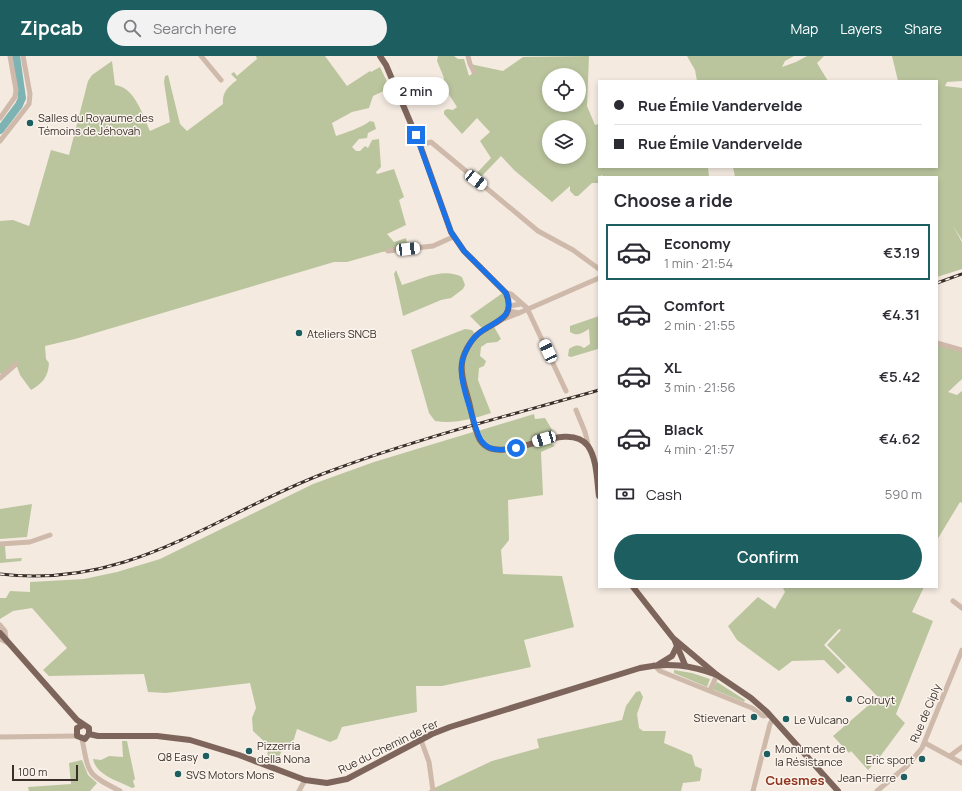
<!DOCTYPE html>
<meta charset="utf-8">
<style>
body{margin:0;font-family:Manrope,sans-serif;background:#f2f2f3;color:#2b2b33;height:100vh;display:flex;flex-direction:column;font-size:15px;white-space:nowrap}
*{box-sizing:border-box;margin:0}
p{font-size:13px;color:#7c7c81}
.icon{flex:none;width:22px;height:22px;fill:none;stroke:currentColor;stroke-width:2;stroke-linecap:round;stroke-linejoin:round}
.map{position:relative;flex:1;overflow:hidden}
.drawer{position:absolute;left:598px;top:120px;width:340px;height:412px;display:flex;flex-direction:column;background:#fff;border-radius:0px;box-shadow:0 2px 6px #0003}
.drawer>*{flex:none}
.guide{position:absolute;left:598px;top:24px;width:340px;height:88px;border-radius:0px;box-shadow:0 2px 6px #0003;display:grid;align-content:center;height:88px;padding:0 16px;background:#fff}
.controls{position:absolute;left:542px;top:12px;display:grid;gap:8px}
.controls a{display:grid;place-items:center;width:44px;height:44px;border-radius:50%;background:#fff;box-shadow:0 2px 6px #0003;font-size:20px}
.scale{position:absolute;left:12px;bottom:10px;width:66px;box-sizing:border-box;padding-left:4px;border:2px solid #3b2f2a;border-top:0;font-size:11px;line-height:14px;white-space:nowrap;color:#3b2f2a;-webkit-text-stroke:3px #fbf4ed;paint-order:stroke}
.end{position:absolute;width:18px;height:18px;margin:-9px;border:5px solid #1a73e8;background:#fff;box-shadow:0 0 0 2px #fff}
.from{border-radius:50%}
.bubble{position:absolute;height:28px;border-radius:14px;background:#fff;box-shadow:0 2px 6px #0003;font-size:13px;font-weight:600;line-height:28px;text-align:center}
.car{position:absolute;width:12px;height:24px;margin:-12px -6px;border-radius:5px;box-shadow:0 0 3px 1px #0007;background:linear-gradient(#fff 24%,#345 0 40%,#fff 0 76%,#345 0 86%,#fff 0)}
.guide b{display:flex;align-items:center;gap:14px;height:38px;font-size:15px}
.guide b+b{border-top:1px solid #e1e1e2}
.guide i{width:10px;height:10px;background:#2b2b33}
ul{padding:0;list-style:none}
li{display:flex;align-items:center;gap:12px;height:56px;margin:0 8px 6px;padding:0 8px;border:2px solid transparent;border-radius:0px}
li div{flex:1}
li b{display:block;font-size:15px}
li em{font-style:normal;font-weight:600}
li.on{border-color:#1d5e60}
li>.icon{width:36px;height:36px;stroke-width:1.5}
h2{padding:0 16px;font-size:18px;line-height:48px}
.pay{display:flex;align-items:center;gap:10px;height:44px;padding:0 16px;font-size:15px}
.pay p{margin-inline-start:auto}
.primary-button{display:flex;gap:8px;margin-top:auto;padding:8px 16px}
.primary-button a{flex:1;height:46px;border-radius:24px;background:#1d5e60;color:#fff;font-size:16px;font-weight:600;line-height:46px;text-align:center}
header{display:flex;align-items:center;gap:24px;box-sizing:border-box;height:56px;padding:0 20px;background:#1d5e60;color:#fff}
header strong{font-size:19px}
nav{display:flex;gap:22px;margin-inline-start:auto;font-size:14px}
.search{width:280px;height:36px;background:#f2f2f3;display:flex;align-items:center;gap:10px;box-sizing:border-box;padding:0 14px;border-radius:22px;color:#7c7c81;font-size:15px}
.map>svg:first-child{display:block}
.green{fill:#bac59e;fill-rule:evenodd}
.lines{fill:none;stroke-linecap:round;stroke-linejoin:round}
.river{stroke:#7db3b3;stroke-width:8}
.minor{stroke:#ceb9ab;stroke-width:5}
.major{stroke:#7e655b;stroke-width:6}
.rail-casing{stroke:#3b2f2a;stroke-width:3}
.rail{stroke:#fbf4ed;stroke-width:1.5;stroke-dasharray:4.5;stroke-linecap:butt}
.route{stroke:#1a73e8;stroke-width:5}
.poi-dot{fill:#1d5e60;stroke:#fbf4ed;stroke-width:1.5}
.labels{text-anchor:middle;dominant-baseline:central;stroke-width:3;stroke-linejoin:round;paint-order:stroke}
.poi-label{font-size:11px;fill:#3b2f2a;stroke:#fbf4ed;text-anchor:start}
.street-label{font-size:11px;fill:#3b2f2a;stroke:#fbf4ed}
.quarter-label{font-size:13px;font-weight:bold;fill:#8f351e;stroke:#fbf4ed}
</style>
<header>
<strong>Zipcab</strong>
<div class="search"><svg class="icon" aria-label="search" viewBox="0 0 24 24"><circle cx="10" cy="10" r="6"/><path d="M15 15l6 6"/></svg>Search here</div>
<nav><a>Map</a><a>Layers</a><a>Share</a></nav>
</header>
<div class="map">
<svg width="962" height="735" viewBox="0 0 962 735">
<rect width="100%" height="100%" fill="#f4eae0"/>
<g class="green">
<path d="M256 0H325L347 30 370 15 371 16 380 11 390 32 373 40 369 52 352 56 332 67 336 80C345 77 363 71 370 65L374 66 376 73 368 77 367 82 359 83 352 91 356 95H360L365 90 368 92 372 84 379 83 381 111 376 116 377 118 394 113 404 141 399 144 406 169 387 178 394 186 406 182 408 193 382 196 347 206H334L75 283 45 290 46 303 49 307C48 321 43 327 31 334L20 319 16 308 3 320 0 317V165L13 164 29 170 51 94 69 99 88 25 92 19 112 5 115 29C135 31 143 60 150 75L170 66 164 26 165 20 168 19 180 68 187 75 223 48C222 36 228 31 237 24L231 18 234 16 237 20 257 3Z"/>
<path d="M438 0H454L458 3H464L469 20 474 16 470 8 503 15 523 1 589 0 587 50 595 69 599 68V111H708L709 121H605L601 119V121H599V127H592L578 140H575L570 135V130L552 146 514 114 501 100 479 123 475 119 491 102 480 85 490 76 477 62 462 78 444 58V55L447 53 453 54 457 51 448 37 442 40 438 36 444 22 437 5ZM549 19H579V49H549ZM549 71H579V101H549Z"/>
<path d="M687 0H794L785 5 782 11 796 6 807 0H824L817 7 828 25H697L695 14Z"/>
<path d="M892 0H962V25L947 26 945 30 962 32V184L953 170 962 186V213L937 221V121H735L733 111H937V25H898Z"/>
<path d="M396 214 402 229C421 223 444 211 462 221L465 229 463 233 451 242 441 244 403 260 394 218Z"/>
<path d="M504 236 509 250 493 269 501 283 497 286 487 287 481 291 480 300 486 305 484 310 479 312 478 324 491 357C472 363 455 368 435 365L429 357 411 294 465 273 472 274 476 279 484 274 470 260Z"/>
<path d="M599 260V295L598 293 571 301 568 300 569 293C575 289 578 288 584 292L590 288 589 273C582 277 578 281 570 276V270Z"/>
<path d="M937 287 962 294V323L948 336 957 339 962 335V447L960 446 937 484Z"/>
<path d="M534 358 535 363 545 362 554 377 544 383 555 390 541 396 543 439 508 444 509 484 501 494 503 518 562 520 574 571 524 584 531 611 442 630H416L417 656 342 671 337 683 330 686 297 673 292 690H284L276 707 268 704 267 688 253 675 252 662 256 652 250 627 166 637 148 636 144 618 49 620 43 614 67 592 32 552 13 555 0 563V542H6L10 535 30 536V526L84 523 117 516 160 503 313 428 374 406 473 376C480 387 483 396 497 394L486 386 478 375Z"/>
<path d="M32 448 27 481 0 483V453Z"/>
<path d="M0 490H5L6 503 22 502 21 505 0 507Z"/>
<path d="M785 531H924L912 556 933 565 896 658 905 667 879 702 868 714 851 695 849 697 833 680 878 641 827 589 841 574 839 573 824 589 846 611 838 618 824 604 792 605 779 615 737 584 728 570 758 541 775 553 785 536 783 532Z"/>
<path d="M674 614 692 617 710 623 707 631 674 617Z"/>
<path d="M717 626 745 644 744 646 712 633Z"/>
<path d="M640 635 643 641 637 658 639 672 643 675H666L664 687 692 699 695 710 702 713 700 725 683 727 681 735H428L492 705 539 692 537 683 622 664 626 650 636 636Z"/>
<path d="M122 685H127L135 723 133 725 135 731 132 732C118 725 96 719 93 703L101 704 109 700 123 701Z"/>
<path d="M82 704 88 719 97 727 90 735H29L28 731 71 728 69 707Z"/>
</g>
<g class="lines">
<path class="river" d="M0 74 19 49 22 42 16 0"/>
<g class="minor">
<path d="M201 0 221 24"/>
<path d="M468 0 470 8 474 16"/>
<path d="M0 62 15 41 16 34 10 0"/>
<path d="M0 85 29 48 30 38 23 0"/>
<path d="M420 89 431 86 538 175 573 194 599 213"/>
<path d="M388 195 433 190 453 181"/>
<path d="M506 237 511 238 527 252 566 335"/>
<path d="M509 250 521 248"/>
<path d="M509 255 519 257 599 222"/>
<path d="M501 264 519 257"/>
<path d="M937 287 962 294"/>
<path d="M0 322 16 308"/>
<path d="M576 354 585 376 589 392"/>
<path d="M0 488 30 486 50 479"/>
<path d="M953 545 962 552"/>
<path d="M0 569 5 575 6 583"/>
<path d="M0 583 10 588"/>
<path d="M654 609 660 615 752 652 763 660 769 659"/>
<path d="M710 634 717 619"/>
<path d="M0 681 77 680"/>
<path d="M82 683C89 718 86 718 120 735"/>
<path d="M421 684 429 706 433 735"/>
<path d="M925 687 962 707"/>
<path d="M950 700 962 691"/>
<path d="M299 735 305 724"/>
<path d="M753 735 770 668 773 663"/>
<path d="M877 735 907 710 922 692 962 594"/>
</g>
<g class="major">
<path d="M380 0 386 9 420 89 451 176 464 195 506 237C517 264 493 265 478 278 470 285 463 298 462 307 460 320 466 334 469 346 472 358 474 373 480 384 499 415 566 360 588 390 597 403 597 425 599 440"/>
<path d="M633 531 673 582 717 619 751 642 767 656 838 735"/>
<path d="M0 577 77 664 89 672V678"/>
<path d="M675 585 685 609"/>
<path d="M659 608 672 600 677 590"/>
<path d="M83 669 77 672V680L85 683 89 678"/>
<path d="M89 678 98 680H157L190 684 239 699 305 724 327 727 347 723 432 678 450 671 640 612C668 606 691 609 717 619"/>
</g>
<defs>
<g id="rail">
<path d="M937 227 962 218"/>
<path d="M0 518C131 533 212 460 325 417 414 383 508 360 599 334"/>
</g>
</defs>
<use href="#rail" class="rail-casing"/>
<use href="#rail" class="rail"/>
</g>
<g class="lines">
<path class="route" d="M416 79 451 176 464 195 506 237C517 264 492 265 477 279 470 285 464 297 462 306 458 322 471 355 476 372 482 395 495 396 516 392"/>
</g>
<g class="poi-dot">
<circle cx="30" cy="67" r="4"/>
<circle cx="299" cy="277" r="4"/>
<circle cx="849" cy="643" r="4"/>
<circle cx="754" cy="661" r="4"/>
<circle cx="786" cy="663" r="4"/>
<circle cx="249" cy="695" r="4"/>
<circle cx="767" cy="698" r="4"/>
<circle cx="206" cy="700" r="4"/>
<circle cx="922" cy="703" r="4"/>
<circle cx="178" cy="718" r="4"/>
<circle cx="904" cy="721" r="4"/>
</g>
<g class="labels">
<g class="poi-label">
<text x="38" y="61">Salles du Royaume des<tspan x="38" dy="13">Témoins de Jéhovah</tspan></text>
<text x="307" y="277">Ateliers SNCB</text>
<text x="857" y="643">Colruyt</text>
<text x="746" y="661" text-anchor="end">Stievenart</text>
<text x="794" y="663">Le Vulcano</text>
<text x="257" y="689">Pizzerria<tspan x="257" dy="13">della Nona</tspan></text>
<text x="775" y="692">Monument de<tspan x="775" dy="13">la Résistance</tspan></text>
<text x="198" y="700" text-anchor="end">Q8 Easy</text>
<text x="914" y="703" text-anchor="end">Eric sport</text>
<text x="186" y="718">SVS Motors Mons</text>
<text x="896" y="721" text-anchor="end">Jean-Pierre</text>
</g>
<g class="street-label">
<text transform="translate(925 657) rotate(-67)">Rue de Ciply</text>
<text transform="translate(388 690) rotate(-26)">Rue du Chemin de Fer</text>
</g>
<g class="quarter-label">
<text x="795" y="724">Cuesmes</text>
</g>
</g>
</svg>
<div class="controls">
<a><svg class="icon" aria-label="locate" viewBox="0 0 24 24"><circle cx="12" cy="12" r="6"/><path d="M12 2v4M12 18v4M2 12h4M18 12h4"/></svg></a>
<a><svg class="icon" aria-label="layers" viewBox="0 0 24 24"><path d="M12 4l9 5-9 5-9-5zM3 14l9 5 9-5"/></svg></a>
</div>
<div class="scale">100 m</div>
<i class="end from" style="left:516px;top:392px"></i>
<i class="end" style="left:416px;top:79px"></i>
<div class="bubble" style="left:383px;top:21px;width:66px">2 min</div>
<i class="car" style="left:476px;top:124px;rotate:128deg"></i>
<i class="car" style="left:408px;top:193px;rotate:84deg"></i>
<i class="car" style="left:548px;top:295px;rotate:335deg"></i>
<i class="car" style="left:544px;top:383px;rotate:254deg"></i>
<div class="guide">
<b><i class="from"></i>Rue Émile Vandervelde</b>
<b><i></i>Rue Émile Vandervelde</b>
</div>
<section class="drawer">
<h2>Choose a ride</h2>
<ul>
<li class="on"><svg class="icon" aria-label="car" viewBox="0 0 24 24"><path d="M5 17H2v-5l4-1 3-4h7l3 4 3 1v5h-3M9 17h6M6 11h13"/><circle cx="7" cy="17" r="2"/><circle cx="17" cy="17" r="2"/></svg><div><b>Economy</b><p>1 min · 21:54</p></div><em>€3.19</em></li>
<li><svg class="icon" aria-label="car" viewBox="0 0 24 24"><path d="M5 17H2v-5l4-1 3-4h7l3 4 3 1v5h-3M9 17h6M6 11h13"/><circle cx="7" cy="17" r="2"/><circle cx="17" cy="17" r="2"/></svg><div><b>Comfort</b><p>2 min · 21:55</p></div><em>€4.31</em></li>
<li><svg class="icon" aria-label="car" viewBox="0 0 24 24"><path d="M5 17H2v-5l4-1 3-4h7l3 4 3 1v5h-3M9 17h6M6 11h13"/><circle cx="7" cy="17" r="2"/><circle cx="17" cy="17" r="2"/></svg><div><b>XL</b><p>3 min · 21:56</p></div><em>€5.42</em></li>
<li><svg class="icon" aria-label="car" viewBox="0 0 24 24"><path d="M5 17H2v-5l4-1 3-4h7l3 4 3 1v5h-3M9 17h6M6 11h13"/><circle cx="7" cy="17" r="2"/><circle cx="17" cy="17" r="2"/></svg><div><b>Black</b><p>4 min · 21:57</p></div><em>€4.62</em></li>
</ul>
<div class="pay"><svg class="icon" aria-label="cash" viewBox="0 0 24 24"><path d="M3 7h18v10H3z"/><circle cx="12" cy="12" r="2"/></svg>Cash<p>590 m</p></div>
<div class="primary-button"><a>Confirm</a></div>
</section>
</div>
